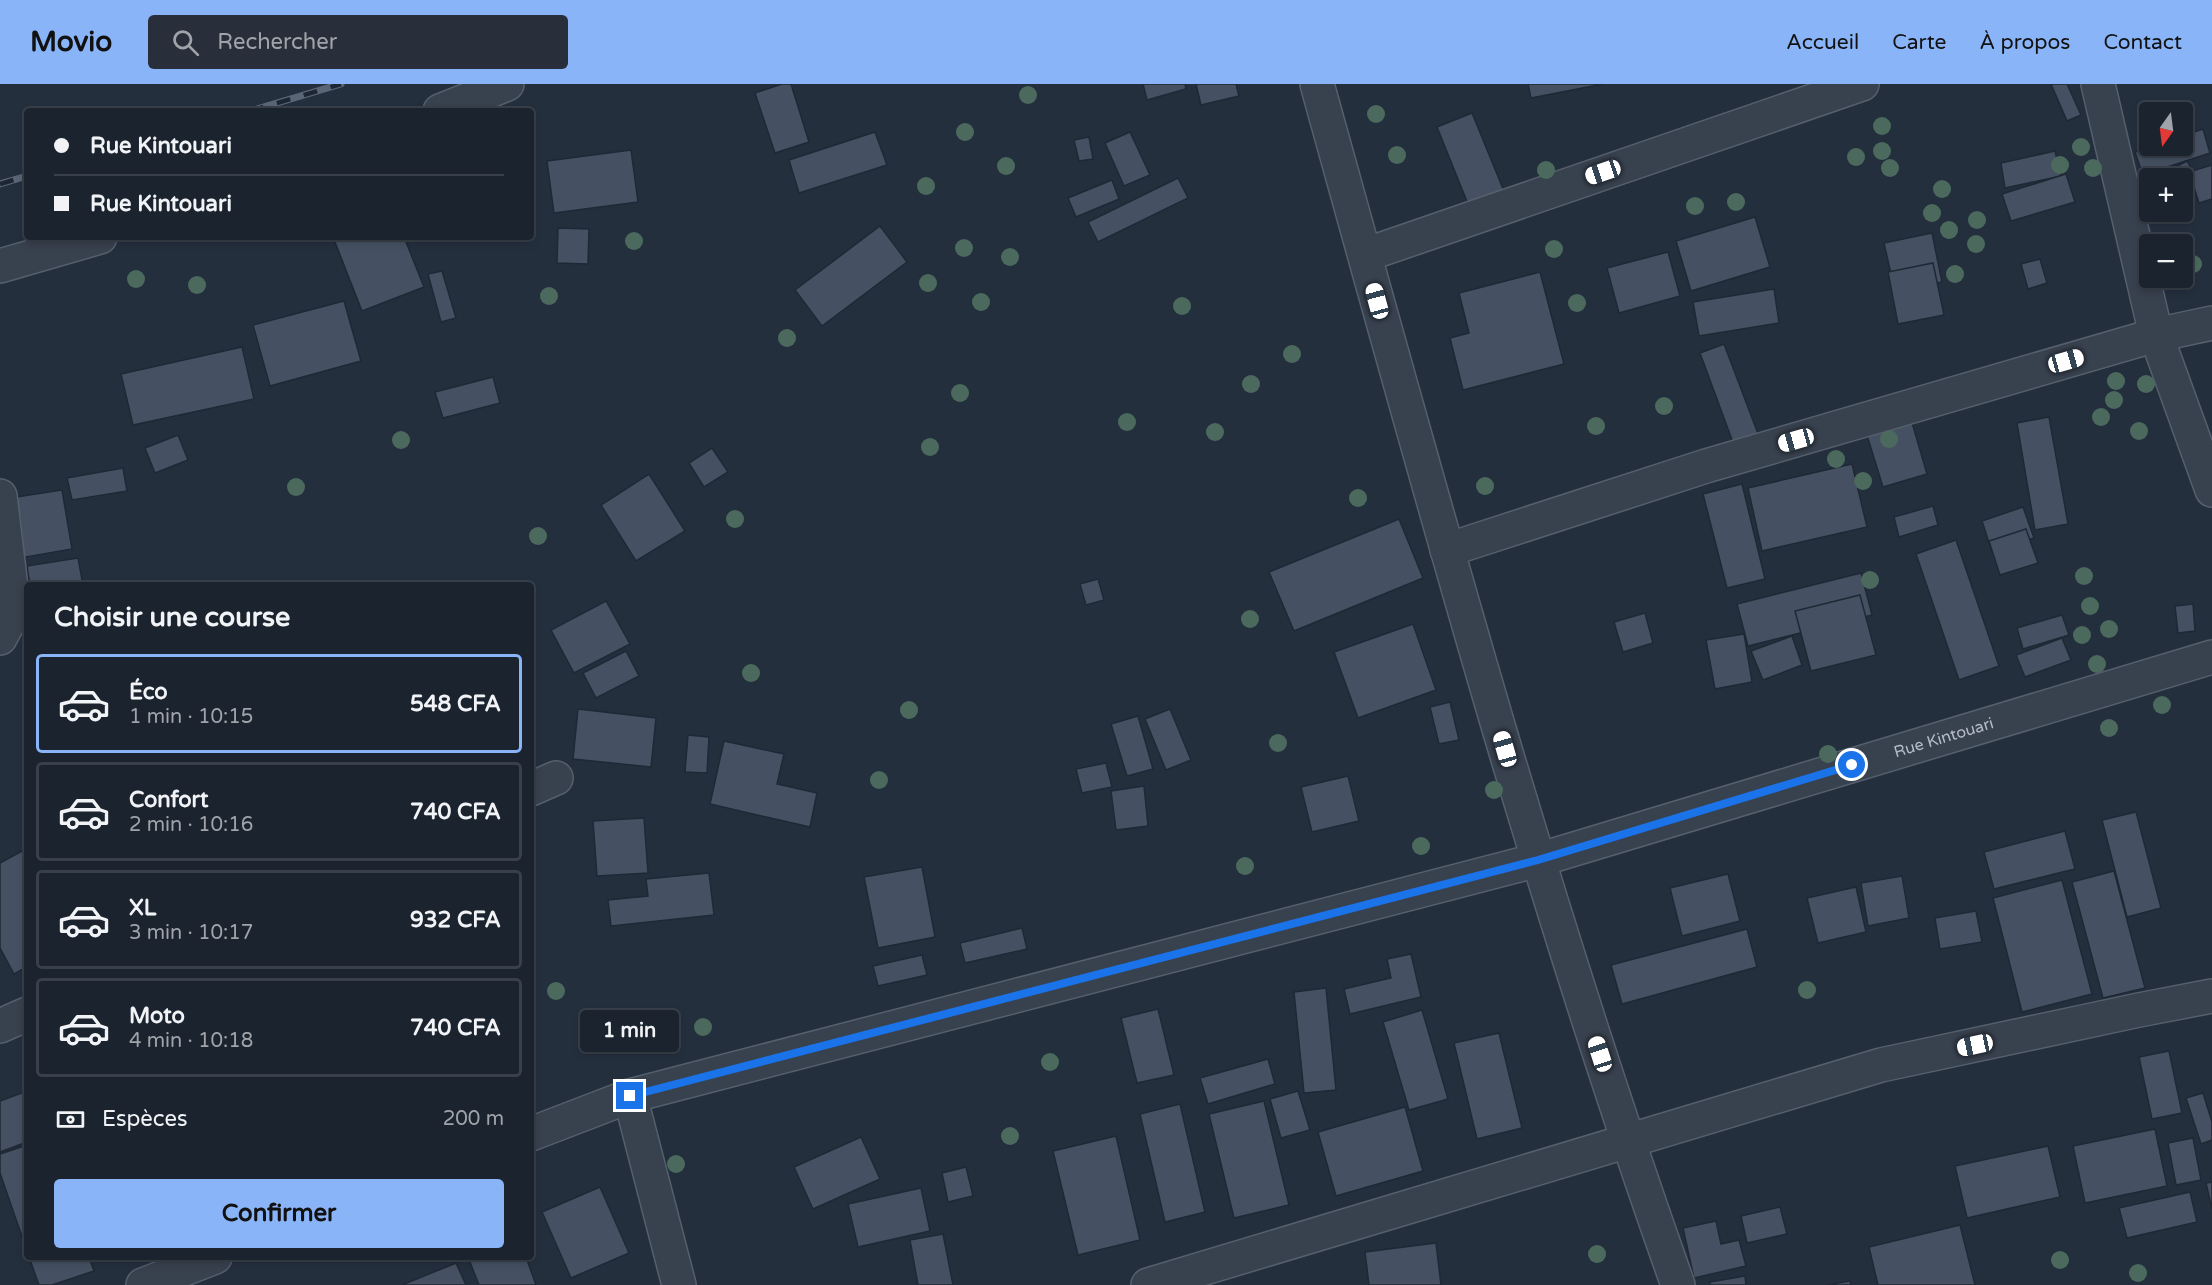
<!DOCTYPE html>
<html lang="fr">
<meta charset="utf-8">
<style>
body{margin:0;font-family:"Varela Round",sans-serif;background:#282f3a;color:#f1f3f6;height:100vh;display:flex;flex-direction:column;font-size:22px;white-space:nowrap}
*{box-sizing:border-box;margin:0}
p{font-size:20px;color:#a0a4aa}
.icon{flex:none;width:33px;height:33px;fill:none;stroke:currentColor;stroke-width:2;stroke-linecap:round;stroke-linejoin:round}
.map{position:relative;flex:1;overflow:hidden}
.sheet{position:absolute;left:24px;top:498px;width:510px;height:678px;display:flex;flex-direction:column;background:#1b232e;border-radius:6px;box-shadow:0 3px 9px #0003,0 0 0 2px #39404a}
.sheet>*{flex:none}
.banner{position:absolute;left:24px;top:24px;width:510px;height:132px;border-radius:6px;box-shadow:0 3px 9px #0003,0 0 0 2px #39404a;display:grid;align-content:center;height:132px;padding:0 30px;background:#1b232e}
.needle{width:39px;rotate:194deg}
.tools{position:absolute;left:2139px;top:18px;display:grid;gap:12px}
.tools a{display:grid;place-items:center;width:54px;height:54px;border-radius:6px;background:#1b232e;box-shadow:0 3px 9px #0003,0 0 0 2px #39404a;font-size:30px}
.end{position:absolute;width:27px;height:27px;margin:-14px;border:8px solid #1a73e8;background:#fff;box-shadow:0 0 0 3px #fff}
.from{border-radius:50%}
.bubble{position:absolute;height:42px;border-radius:6px;background:#1b232e;box-shadow:0 3px 9px #0003,0 0 0 2px #39404a;font-size:20px;font-weight:800;line-height:42px;text-align:center}
.car{position:absolute;width:18px;height:36px;margin:-18px -9px;border-radius:8px;box-shadow:0 0 4px 2px #0007;background:linear-gradient(#fff 24%,#345 0 40%,#fff 0 76%,#345 0 86%,#fff 0)}
.banner b{display:flex;align-items:center;gap:21px;height:57px;font-size:22px}
.banner b+b{border-top:2px solid #39404a}
.banner i{width:15px;height:15px;background:#f1f3f6}
ul{padding:0;list-style:none}
li{display:flex;align-items:center;gap:18px;height:99px;margin:0 12px 9px;padding:0 18px;border:3px solid #39404a;border-radius:6px}
li div{flex:1}
li b{display:block;font-size:22px}
li em{font-style:normal;font-weight:800}
li.on{border-color:#8ab4f8}
li>.icon{width:54px;height:54px;stroke-width:1.5}
h2{padding:0 30px;font-size:27px;line-height:72px}
.pay{display:flex;align-items:center;gap:15px;height:66px;padding:0 30px;font-size:22px}
.pay p{margin-inline-start:auto}
.cta{display:flex;gap:12px;margin-top:auto;padding:12px 30px}
.cta a{flex:1;height:69px;border-radius:6px;background:#8ab4f8;color:#111;font-size:24px;font-weight:800;line-height:69px;text-align:center}
header{display:flex;align-items:center;gap:36px;box-sizing:border-box;height:84px;padding:0 30px;background:#8ab4f8;color:#111}
header strong{font-size:28px}
nav{display:flex;gap:33px;margin-inline-start:auto;font-size:21px}
.search{width:420px;height:54px;background:#282f3a;display:flex;align-items:center;gap:15px;box-sizing:border-box;padding:0 21px;border-radius:6px;color:#a0a4aa;font-size:22px}
.map>svg:first-child{display:block}
.building{fill:#455162;stroke:#1f2835;stroke-width:1.5}
.lines{fill:none;stroke-linecap:round;stroke-linejoin:round}
.minor-casing{stroke:#565f6c;stroke-width:36}
.minor{stroke:#38414e;stroke-width:33}
.rail-casing{stroke:#5a6575;stroke-width:7}
.rail{stroke:#1d2633;stroke-width:4.5;stroke-dasharray:14;stroke-linecap:butt}
.tree{fill:#4b6a5d}
.route{stroke:#1a73e8;stroke-width:8}
.labels{text-anchor:middle;dominant-baseline:central;stroke-width:6;stroke-linejoin:round;paint-order:stroke}
.street-label{font-size:16px;fill:#b4bcc9;stroke:#1d2633}
</style>
<header>
<strong>Movio</strong>
<div class="search"><svg class="icon" aria-label="search" viewBox="0 0 24 24"><circle cx="10" cy="10" r="6"/><path d="M15 15l6 6"/></svg>Rechercher</div>
<nav><a>Accueil</a><a>Carte</a><a>À propos</a><a>Contact</a></nav>
</header>
<div class="map">
<svg width="2212" height="1201" viewBox="0 0 2212 1201">
<rect width="100%" height="100%" fill="#242f3e"/>
<g class="building">
<path d="M782 0H791L809 58 775 69 755 9Z"/>
<path d="M1143 0H1185L1186 5 1147 16Z"/>
<path d="M1196 0H1236L1239 12 1201 21Z"/>
<path d="M1528 0H1603L1531 14Z"/>
<path d="M2051 0H2067L2081 31 2067 37Z"/>
<path d="M1472 29 1506 112 1470 125 1437 43Z"/>
<path d="M2203 45 2210 69 2143 91 2135 68 2154 62H2182V52Z"/>
<path d="M875 48 887 81 799 109 789 76Z"/>
<path d="M1130 48 1150 91 1124 102 1105 59Z"/>
<path d="M1089 53 1093 75 1079 77 1074 56Z"/>
<path d="M631 66 638 118 554 129 547 77Z"/>
<path d="M2055 67 2061 92 2005 104 2001 79Z"/>
<path d="M2187 77 2197 95 2182 103V94H2154Z"/>
<path d="M2212 81V115L2199 119 2189 88Z"/>
<path d="M2066 90 2075 118 2011 137 2002 110Z"/>
<path d="M1178 94 1188 114 1098 158 1088 138Z"/>
<path d="M1112 96 1119 115 1076 133 1068 114Z"/>
<path d="M2150 97V117L2141 101Z"/>
<path d="M1755 133 1770 183 1691 207 1676 157Z"/>
<path d="M880 142 907 178 822 242 795 206Z"/>
<path d="M558 144 589 145 588 180 557 179Z"/>
<path d="M1932 149 1942 198 1895 208 1884 159Z"/>
<path d="M333 153H404L424 203 362 227Z"/>
<path d="M1668 168 1680 212 1619 229 1607 184Z"/>
<path d="M2040 175 2047 199 2028 205 2021 180Z"/>
<path d="M1933 179 1944 231 1898 240 1888 188Z"/>
<path d="M442 187 456 234 441 238 428 190Z"/>
<path d="M1540 188 1564 280 1463 306 1450 254 1469 249 1459 209Z"/>
<path d="M1774 205 1779 239 1699 252 1693 218Z"/>
<path d="M344 217 361 277 270 302 253 241Z"/>
<path d="M1724 260 1760 355 1735 364 1700 269Z"/>
<path d="M242 263 254 315 133 341 121 290Z"/>
<path d="M493 293 500 319 443 334 435 308Z"/>
<path d="M2049 333 2068 440 2035 446 2017 339Z"/>
<path d="M1911 335 1927 390 1883 403 1866 348Z"/>
<path d="M178 351 188 376 155 389 145 364Z"/>
<path d="M712 364 728 388 704 403 689 379Z"/>
<path d="M1852 380 1867 443 1762 467 1748 404Z"/>
<path d="M123 384 127 407 72 416 67 394Z"/>
<path d="M649 390 685 447 636 477 601 421Z"/>
<path d="M1742 400 1765 495 1727 504 1703 410Z"/>
<path d="M62 406 72 465 20 474 10 414Z"/>
<path d="M1933 422 1938 441 1899 453 1894 433Z"/>
<path d="M2023 423 2034 454 1992 468 1982 437Z"/>
<path d="M1399 435 1423 494 1294 547 1269 488Z"/>
<path d="M2026 445 2038 479 2000 491 1989 457Z"/>
<path d="M1956 456 1999 582 1959 596 1916 470Z"/>
<path d="M78 474 83 501H30L27 482Z"/>
<path d="M1861 489 1872 531 1748 562 1737 520Z"/>
<path d="M1098 495 1104 516 1086 521 1080 500Z"/>
<path d="M1860 511 1876 571 1811 587 1795 527Z"/>
<path d="M606 517 630 560 574 589 551 546Z"/>
<path d="M2193 520 2195 547 2178 549 2175 522Z"/>
<path d="M1645 529 1653 559 1623 568 1614 538Z"/>
<path d="M2062 531 2069 551 2023 565 2017 544Z"/>
<path d="M1413 540 1436 606 1358 634 1334 568Z"/>
<path d="M1744 550 1752 598 1715 605 1706 556Z"/>
<path d="M1792 552 1802 581 1763 596 1751 567Z"/>
<path d="M2062 554 2071 576 2025 593 2016 571Z"/>
<path d="M626 567 639 592 596 614 583 589Z"/>
<path d="M1450 618 1459 656 1439 660 1430 623Z"/>
<path d="M578 625 656 634 651 683 573 675Z"/>
<path d="M1170 625 1191 676 1166 686 1145 635Z"/>
<path d="M1138 632 1153 685 1127 692 1111 640Z"/>
<path d="M688 651 709 653 707 689 685 688Z"/>
<path d="M724 657 784 670 777 700 817 709 810 743 710 720Z"/>
<path d="M1106 679 1112 703 1082 709 1076 685Z"/>
<path d="M1348 692 1359 737 1312 748 1301 703Z"/>
<path d="M1144 702 1148 742 1116 746 1111 707Z"/>
<path d="M2136 728 2161 824 2127 833 2102 736Z"/>
<path d="M644 734 648 789 597 792 593 737Z"/>
<path d="M2065 747 2075 785 1994 805 1984 768Z"/>
<path d="M22 767 27 776V883L14 890 0 864V779Z"/>
<path d="M922 783 935 853 878 864 864 793Z"/>
<path d="M2114 787 2145 904 2103 914 2072 798Z"/>
<path d="M709 789 714 831 611 842 608 816 648 812 646 795Z"/>
<path d="M1728 790 1740 837 1682 852 1670 804Z"/>
<path d="M1902 792 1909 834 1868 842 1861 799Z"/>
<path d="M2062 796 2092 910 2022 928 1993 814Z"/>
<path d="M1856 803 1866 848 1818 859 1807 814Z"/>
<path d="M1976 827 1982 858 1940 865 1935 834Z"/>
<path d="M1022 844 1027 865 965 879 960 859Z"/>
<path d="M1747 845 1757 883 1622 920 1611 881Z"/>
<path d="M1411 870 1421 913 1350 930 1344 905 1391 894 1387 875Z"/>
<path d="M922 871 927 891 878 902 873 882Z"/>
<path d="M1326 904 1336 1006 1304 1009 1294 908Z"/>
<path d="M1158 925 1174 991 1137 999 1121 934Z"/>
<path d="M1422 926 1448 1015 1409 1026 1383 938Z"/>
<path d="M1499 949 1522 1044 1477 1055 1454 959Z"/>
<path d="M2169 967 2182 1029 2152 1035 2139 973Z"/>
<path d="M1268 975 1275 1000 1208 1020 1200 994Z"/>
<path d="M27 1007V1058L0 1068V1017Z"/>
<path d="M1298 1007 1310 1046 1281 1054 1270 1015Z"/>
<path d="M2203 1009 2212 1038V1056L2201 1060 2186 1014Z"/>
<path d="M1264 1017 1289 1121 1234 1134 1209 1030Z"/>
<path d="M1180 1020 1205 1128 1165 1138 1140 1030Z"/>
<path d="M1405 1023 1423 1087 1336 1112 1318 1048Z"/>
<path d="M2155 1045 2167 1102 2085 1119 2073 1062Z"/>
<path d="M1116 1052 1140 1156 1078 1171 1053 1067Z"/>
<path d="M861 1053 880 1095 813 1125 794 1083Z"/>
<path d="M2193 1054 2201 1096 2176 1101 2168 1059Z"/>
<path d="M27 1061V1167L0 1089V1070Z"/>
<path d="M2048 1062 2060 1113 1967 1134 1955 1082Z"/>
<path d="M966 1083 973 1112 948 1118 942 1089Z"/>
<path d="M2212 1098V1125L2206 1099Z"/>
<path d="M600 1103 629 1169 571 1194 542 1128Z"/>
<path d="M921 1104 930 1147 858 1163 848 1120Z"/>
<path d="M2190 1108 2197 1138 2127 1154 2119 1124Z"/>
<path d="M1780 1123 1787 1150 1747 1159 1741 1132Z"/>
<path d="M1716 1137 1721 1160 1739 1156 1746 1182 1694 1194 1683 1144Z"/>
<path d="M1960 1141 1975 1201H1878L1869 1163Z"/>
<path d="M943 1150 953 1201H918L910 1156Z"/>
<path d="M1436 1159 1441 1201H1369L1365 1168Z"/>
<path d="M29 1173H89L94 1187 52 1201H39Z"/>
<path d="M468 1173H526L536 1201H479Z"/>
<path d="M456 1179 466 1201H402Z"/>
<path d="M1745 1192 1746 1201H1710V1198Z"/>
<path d="M1850 1197 1851 1201H1827Z"/>
</g>
<g class="lines">
<defs>
<g id="minor">
<path d="M1317 0C1429 403 1538 807 1678 1201"/>
<path d="M2098 0 2156 251 2212 406"/>
<path d="M440 27 507 0"/>
<path d="M1365 171 1862 0"/>
<path d="M0 182 100 153"/>
<path d="M0 412 14 528 0 554"/>
<path d="M1447 466 1706 382 2156 251 2212 239"/>
<path d="M531 705 556 694"/>
<path d="M0 942 27 930"/>
<path d="M630 1012 679 1201"/>
<path id="s1" d="M531 1050 630 1012 1538 776 2212 573"/>
<path d="M143 1201 215 1173"/>
<path d="M1148 1201 1881 981 2139 926 2212 912"/>
</g>
</defs>
<use href="#minor" class="minor-casing"/>
<use href="#minor" class="minor"/>
<defs>
<g id="rail">
<path d="M250 27 341 0"/>
<path d="M0 100 27 92"/>
</g>
</defs>
<use href="#rail" class="rail-casing"/>
<use href="#rail" class="rail"/>
</g>
<g class="tree">
<circle cx="1028" cy="11" r="9"/>
<circle cx="1376" cy="30" r="9"/>
<circle cx="1882" cy="42" r="9"/>
<circle cx="965" cy="48" r="9"/>
<circle cx="2081" cy="63" r="9"/>
<circle cx="1882" cy="67" r="9"/>
<circle cx="1397" cy="71" r="9"/>
<circle cx="1856" cy="73" r="9"/>
<circle cx="2060" cy="81" r="9"/>
<circle cx="1006" cy="82" r="9"/>
<circle cx="1890" cy="84" r="9"/>
<circle cx="2093" cy="84" r="9"/>
<circle cx="1546" cy="86" r="9"/>
<circle cx="926" cy="102" r="9"/>
<circle cx="1942" cy="105" r="9"/>
<circle cx="1736" cy="118" r="9"/>
<circle cx="1695" cy="122" r="9"/>
<circle cx="1932" cy="129" r="9"/>
<circle cx="1977" cy="136" r="9"/>
<circle cx="1949" cy="146" r="9"/>
<circle cx="634" cy="157" r="9"/>
<circle cx="1976" cy="160" r="9"/>
<circle cx="964" cy="164" r="9"/>
<circle cx="1554" cy="165" r="9"/>
<circle cx="1010" cy="173" r="9"/>
<circle cx="2193" cy="180" r="9"/>
<circle cx="1955" cy="190" r="9"/>
<circle cx="136" cy="195" r="9"/>
<circle cx="928" cy="199" r="9"/>
<circle cx="197" cy="201" r="9"/>
<circle cx="549" cy="212" r="9"/>
<circle cx="981" cy="218" r="9"/>
<circle cx="1577" cy="219" r="9"/>
<circle cx="1182" cy="222" r="9"/>
<circle cx="787" cy="254" r="9"/>
<circle cx="1292" cy="270" r="9"/>
<circle cx="2116" cy="297" r="9"/>
<circle cx="1251" cy="300" r="9"/>
<circle cx="2146" cy="300" r="9"/>
<circle cx="960" cy="309" r="9"/>
<circle cx="2114" cy="316" r="9"/>
<circle cx="1664" cy="322" r="9"/>
<circle cx="2101" cy="333" r="9"/>
<circle cx="1127" cy="338" r="9"/>
<circle cx="1596" cy="342" r="9"/>
<circle cx="2139" cy="347" r="9"/>
<circle cx="1215" cy="348" r="9"/>
<circle cx="1889" cy="355" r="9"/>
<circle cx="401" cy="356" r="9"/>
<circle cx="930" cy="363" r="9"/>
<circle cx="1836" cy="375" r="9"/>
<circle cx="1863" cy="397" r="9"/>
<circle cx="1485" cy="402" r="9"/>
<circle cx="296" cy="403" r="9"/>
<circle cx="1358" cy="414" r="9"/>
<circle cx="735" cy="435" r="9"/>
<circle cx="538" cy="452" r="9"/>
<circle cx="2084" cy="492" r="9"/>
<circle cx="1870" cy="496" r="9"/>
<circle cx="2090" cy="522" r="9"/>
<circle cx="1250" cy="535" r="9"/>
<circle cx="2109" cy="545" r="9"/>
<circle cx="2082" cy="551" r="9"/>
<circle cx="2097" cy="580" r="9"/>
<circle cx="751" cy="589" r="9"/>
<circle cx="2162" cy="621" r="9"/>
<circle cx="909" cy="626" r="9"/>
<circle cx="2109" cy="644" r="9"/>
<circle cx="1278" cy="659" r="9"/>
<circle cx="1828" cy="670" r="9"/>
<circle cx="879" cy="696" r="9"/>
<circle cx="1494" cy="706" r="9"/>
<circle cx="1421" cy="762" r="9"/>
<circle cx="1245" cy="782" r="9"/>
<circle cx="1807" cy="906" r="9"/>
<circle cx="556" cy="907" r="9"/>
<circle cx="703" cy="943" r="9"/>
<circle cx="1050" cy="978" r="9"/>
<circle cx="1010" cy="1052" r="9"/>
<circle cx="676" cy="1080" r="9"/>
<circle cx="1597" cy="1170" r="9"/>
<circle cx="2060" cy="1176" r="9"/>
<circle cx="2138" cy="1189" r="9"/>
</g>
<g class="lines">
<path class="route" d="M630 1012 1538 776 1852 681"/>
</g>
<g class="labels">
<g class="street-label">
<text stroke="none"><textPath href="#s1" startOffset="1468">Rue Kintouari</textPath></text>
</g>
</g>
</svg>
<div class="tools">
<a><svg class="needle" viewBox="-14 -14 28 28"><path d="M0-13l5 13h-10z" fill="#e53935"/><path d="M0 13l5-13h-10z" fill="#a0a4aa"/></svg></a>
<a>+</a>
<a>−</a>
</div>
<i class="end from" style="left:1852px;top:681px"></i>
<i class="end" style="left:630px;top:1012px"></i>
<div class="bubble" style="left:580px;top:926px;width:99px">1 min</div>
<i class="car" style="left:1603px;top:88px;rotate:251deg"></i>
<i class="car" style="left:1377px;top:217px;rotate:345deg"></i>
<i class="car" style="left:2066px;top:277px;rotate:74deg"></i>
<i class="car" style="left:1796px;top:356px;rotate:254deg"></i>
<i class="car" style="left:1505px;top:665px;rotate:344deg"></i>
<i class="car" style="left:1975px;top:961px;rotate:258deg"></i>
<i class="car" style="left:1600px;top:970px;rotate:342deg"></i>
<div class="banner">
<b><i class="from"></i>Rue Kintouari</b>
<b><i></i>Rue Kintouari</b>
</div>
<section class="sheet">
<h2>Choisir une course</h2>
<ul>
<li class="on"><svg class="icon" aria-label="car" viewBox="0 0 24 24"><path d="M5 17H2v-5l4-1 3-4h7l3 4 3 1v5h-3M9 17h6M6 11h13"/><circle cx="7" cy="17" r="2"/><circle cx="17" cy="17" r="2"/></svg><div><b>Éco</b><p>1 min · 10:15</p></div><em>548 CFA</em></li>
<li><svg class="icon" aria-label="car" viewBox="0 0 24 24"><path d="M5 17H2v-5l4-1 3-4h7l3 4 3 1v5h-3M9 17h6M6 11h13"/><circle cx="7" cy="17" r="2"/><circle cx="17" cy="17" r="2"/></svg><div><b>Confort</b><p>2 min · 10:16</p></div><em>740 CFA</em></li>
<li><svg class="icon" aria-label="car" viewBox="0 0 24 24"><path d="M5 17H2v-5l4-1 3-4h7l3 4 3 1v5h-3M9 17h6M6 11h13"/><circle cx="7" cy="17" r="2"/><circle cx="17" cy="17" r="2"/></svg><div><b>XL</b><p>3 min · 10:17</p></div><em>932 CFA</em></li>
<li><svg class="icon" aria-label="car" viewBox="0 0 24 24"><path d="M5 17H2v-5l4-1 3-4h7l3 4 3 1v5h-3M9 17h6M6 11h13"/><circle cx="7" cy="17" r="2"/><circle cx="17" cy="17" r="2"/></svg><div><b>Moto</b><p>4 min · 10:18</p></div><em>740 CFA</em></li>
</ul>
<div class="pay"><svg class="icon" aria-label="cash" viewBox="0 0 24 24"><path d="M3 7h18v10H3z"/><circle cx="12" cy="12" r="2"/></svg>Espèces<p>200 m</p></div>
<div class="cta"><a>Confirmer</a></div>
</section>
</div>
